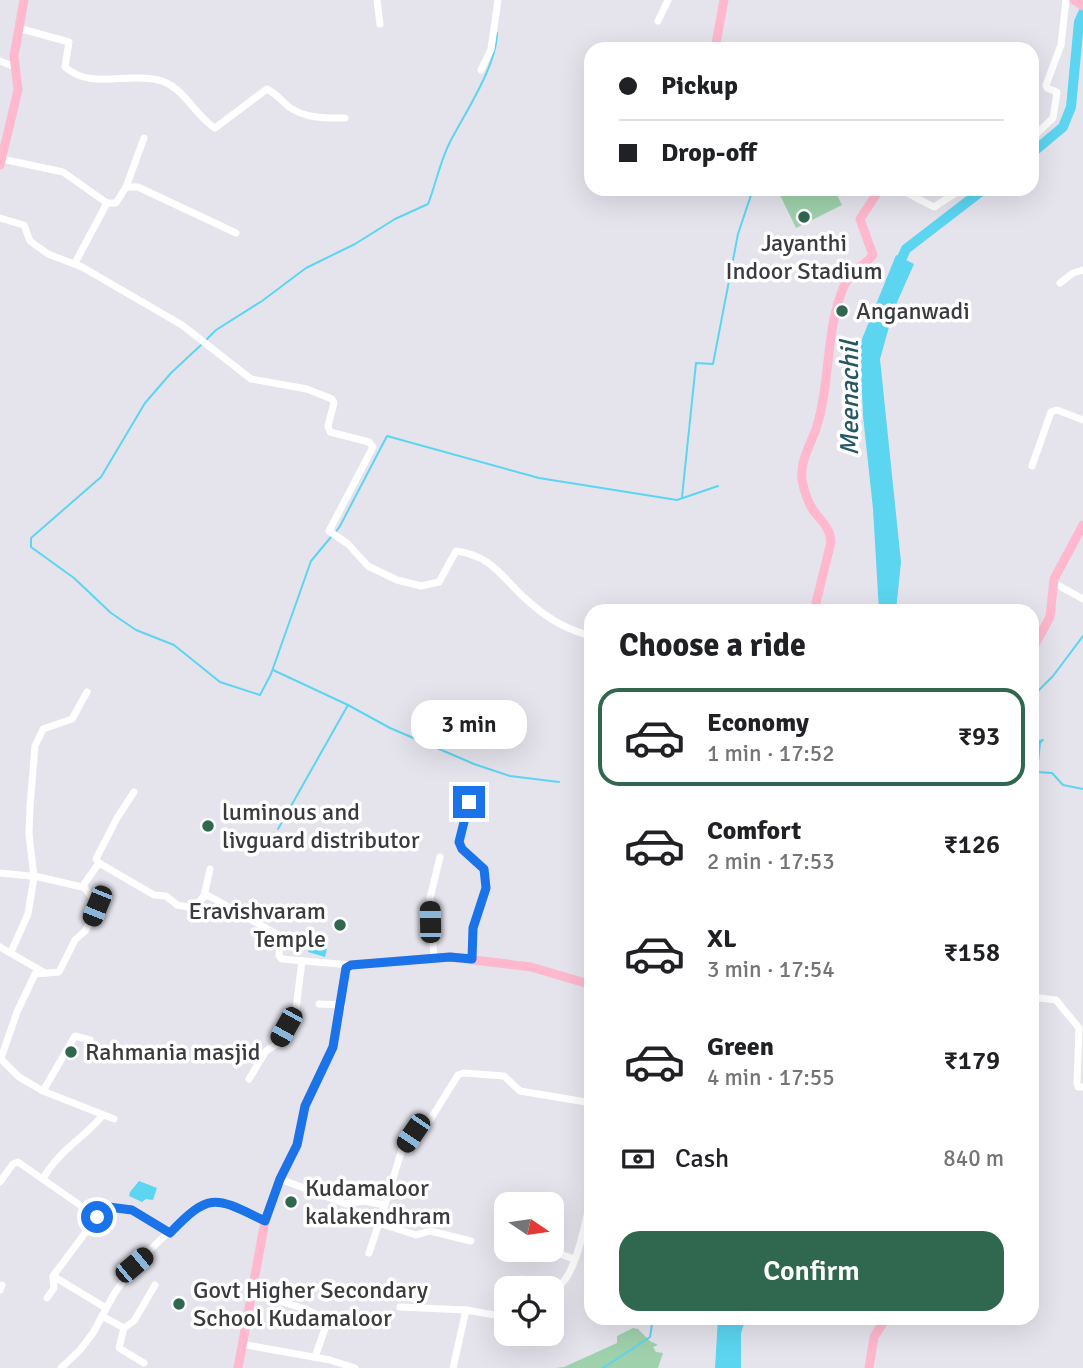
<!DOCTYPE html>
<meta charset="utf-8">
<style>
body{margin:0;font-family:Signika,sans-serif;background:#f6f6f6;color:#202124;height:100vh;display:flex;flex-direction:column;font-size:26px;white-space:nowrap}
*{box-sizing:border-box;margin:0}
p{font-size:23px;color:#757577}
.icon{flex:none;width:38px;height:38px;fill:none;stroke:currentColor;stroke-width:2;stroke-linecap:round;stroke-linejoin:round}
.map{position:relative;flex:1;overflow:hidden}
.details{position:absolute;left:584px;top:604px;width:455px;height:721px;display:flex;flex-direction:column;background:#fff;border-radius:21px;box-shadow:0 7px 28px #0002}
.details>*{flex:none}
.top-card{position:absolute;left:584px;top:42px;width:455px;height:154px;border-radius:21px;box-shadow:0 7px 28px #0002;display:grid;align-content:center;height:154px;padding:0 35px;background:#fff}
.needle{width:46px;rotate:103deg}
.fabs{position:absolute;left:494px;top:1192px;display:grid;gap:14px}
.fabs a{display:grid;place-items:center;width:70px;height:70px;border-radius:14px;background:#fff;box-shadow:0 7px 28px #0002;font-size:35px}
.end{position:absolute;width:32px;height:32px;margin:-16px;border:9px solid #1a73e8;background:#fff;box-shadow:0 0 0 4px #fff}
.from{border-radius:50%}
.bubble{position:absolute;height:49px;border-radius:21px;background:#fff;box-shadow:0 7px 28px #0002;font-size:23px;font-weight:600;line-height:49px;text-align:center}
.car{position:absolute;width:21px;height:42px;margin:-21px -10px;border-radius:9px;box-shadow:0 0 5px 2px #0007;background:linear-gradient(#222 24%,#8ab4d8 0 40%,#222 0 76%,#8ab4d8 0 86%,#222 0)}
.top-card b{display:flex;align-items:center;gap:24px;height:66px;font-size:26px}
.top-card b+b{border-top:2px solid #e0e0e0}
.top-card i{width:18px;height:18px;background:#202124}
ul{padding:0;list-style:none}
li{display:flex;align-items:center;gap:21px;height:98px;margin:0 14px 10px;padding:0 21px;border:4px solid transparent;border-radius:21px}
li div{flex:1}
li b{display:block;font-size:26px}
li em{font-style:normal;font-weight:600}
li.active{border-color:#2f674f}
li>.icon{width:63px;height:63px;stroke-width:1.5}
h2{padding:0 35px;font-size:32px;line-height:84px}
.pay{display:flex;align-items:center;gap:18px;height:77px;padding:0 35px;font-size:26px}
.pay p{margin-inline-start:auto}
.button{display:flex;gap:14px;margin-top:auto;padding:14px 35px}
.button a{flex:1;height:80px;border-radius:21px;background:#2f674f;color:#fff;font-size:28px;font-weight:600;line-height:80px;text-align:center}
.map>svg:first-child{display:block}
.green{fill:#9fd1ac}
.water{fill:#5cd5f1}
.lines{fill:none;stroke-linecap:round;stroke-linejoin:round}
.stream{stroke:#5cd5f1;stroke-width:2}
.river{stroke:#5cd5f1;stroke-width:10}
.minor{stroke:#fff;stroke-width:7}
.major{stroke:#ffb8ce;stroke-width:9}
.route{stroke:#1a73e8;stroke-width:9}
.poi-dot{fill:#2f674f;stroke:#fff;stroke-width:2.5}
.labels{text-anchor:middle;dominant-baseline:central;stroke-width:7;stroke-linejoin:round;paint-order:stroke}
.poi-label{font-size:24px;fill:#3b3b3e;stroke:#fff;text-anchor:start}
.water-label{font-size:26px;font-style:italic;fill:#255864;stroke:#fff}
</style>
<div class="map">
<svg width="1083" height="1368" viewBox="0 0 1083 1368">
<rect width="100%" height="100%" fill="#e5e4ed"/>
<g class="green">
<path d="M777 189H834L842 205 796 228Z"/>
<path d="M633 1328 638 1329 650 1341 658 1345 653 1347 656 1352 663 1353 658 1368H556L564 1367 617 1343V1336Z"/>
</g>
<g class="water">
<path d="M896 255 914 264 894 309 880 359 901 562 896 611H879L873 509 863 416 860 344Z"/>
<path d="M311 940 328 944 325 957 308 952Z"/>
<path d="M139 1181 157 1188 153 1200 146 1199 142 1202 129 1196 130 1192Z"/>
<path d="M718 1318H746L741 1333V1368H715Z"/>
</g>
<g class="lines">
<g class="stream">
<path d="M205 341 216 330 262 301 306 268 355 244 395 219 428 204C436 184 440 161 450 142 465 113 497 65 497 33"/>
<path d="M201 345 171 373 145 403 101 477 31 538V547L74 578 111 613 136 630 174 645 220 682 260 695 271 674 311 561 331 537"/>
<path d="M682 497 696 363 713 364 738 234 753 189"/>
<path d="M335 533 340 526 387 436 539 478 677 500 718 486"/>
<path d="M273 670 348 705 390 728 474 764 510 776 559 782"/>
<path d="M1032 697 1053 676 1083 636"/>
<path d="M1032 744 1043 740 1040 743 1037 772 1052 773 1063 785 1083 789"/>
<path d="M278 829 348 705"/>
<path d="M603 1368 650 1337 653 1318"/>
</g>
<g class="river">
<path d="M1032 153 1063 127 1071 107 1079 22 1083 13"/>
<path d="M896 271 906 249 984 189"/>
</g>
<g class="minor">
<path d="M377 0 380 24"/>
<path d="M658 21 668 0"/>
<path d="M18 28 69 42 65 67C91 90 126 72 158 80 183 85 195 116 215 128L267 89C275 93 282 101 289 107 306 119 326 118 345 118"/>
<path d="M0 61 15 67"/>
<path d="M481 70 491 49 498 0"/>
<path d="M1032 138 1053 118 1057 92 1047 88 1046 85 1061 45 1066 0"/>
<path d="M2 159 63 172 107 203H116L126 187H138L236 233"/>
<path d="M126 187 144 138"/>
<path d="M899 189 934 207 962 189"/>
<path d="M0 218 24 225 30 241 48 254 82 267 182 325 251 379 307 389 332 399 334 403 328 426 330 432 369 442 373 447 329 531 348 544 368 566 397 580 421 586 439 582 456 551C496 556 505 584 534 606 550 620 571 631 592 636"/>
<path d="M75 263 107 203"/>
<path d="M1060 283 1073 273 1083 270"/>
<path d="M1032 466 1051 412 1057 410 1083 420"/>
<path d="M1054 583 1083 599"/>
<path d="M464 791 469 802 459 842 462 849 484 869 486 888 473 928 472 959"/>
<path d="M99 863 96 859 117 818 134 792"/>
<path d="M0 873 39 877 82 887 99 863 154 895 166 896 177 905 194 908 204 896H209L280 936 279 956 282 959 350 965"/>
<path d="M204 896 210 869"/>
<path d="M0 947 45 973"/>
<path d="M11 952 28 914 34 877 29 834 30 807 35 746 43 729 72 719 87 692"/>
<path d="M434 958 430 898 440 857"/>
<path d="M1032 997 1056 1000 1079 1028 1077 1083 1078 1087H1083"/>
<path d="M319 1004 342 1005"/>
<path d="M0 1058 19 1077 43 1091 75 1036 90 1040"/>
<path d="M1 1058 17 1012 35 974 59 972 75 940 85 931 92 919 100 898 91 896 83 886"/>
<path d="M249 1079 266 1051 277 1044 296 1009 302 961"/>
<path d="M43 1091 114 1119"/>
<path d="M43 1179C58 1151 83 1139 103 1115"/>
<path d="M280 1179 346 1204 364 1201 385 1205 402 1149 413 1133 430 1120 458 1075 464 1073 504 1076 520 1091 592 1103"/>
<path d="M0 1182 13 1164 18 1162 97 1217"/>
<path d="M502 1219 506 1222"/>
<path d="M379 1223 416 1235 430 1231 471 1241"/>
<path d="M549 1250 574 1259"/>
<path d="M369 1253 385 1205"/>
<path d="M53 1276 97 1217 109 1207 132 1210 170 1233"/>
<path d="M516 1288 517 1282 522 1279 546 1288"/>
<path d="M0 1290 2 1285"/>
<path d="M551 1290C576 1286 586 1216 592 1194"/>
<path d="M251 1292 305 1309 328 1320 315 1357"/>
<path d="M47 1298 54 1288 53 1276 106 1308"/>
<path d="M400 1307 466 1310 506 1317"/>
<path d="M102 1316 124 1328 134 1321 155 1285"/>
<path d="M124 1328 119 1348 144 1363"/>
<path d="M241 1344 330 1360 355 1368"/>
<path d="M61 1368 80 1350 93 1333 114 1294 134 1265 192 1210C218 1193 240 1209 265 1221"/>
<path d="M453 1368 466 1310"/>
</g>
<g class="major">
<path d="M1074 0 1083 6"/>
<path d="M715 49 724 0"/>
<path d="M0 165 18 90 14 56 24 0"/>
<path d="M814 611 831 542C830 527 821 521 813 510 807 501 804 490 802 480 800 460 810 446 816 429 831 382 825 331 844 286 849 273 864 266 873 255L860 219 880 189"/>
<path d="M1032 650 1050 617 1054 579 1083 525"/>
<path d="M238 1368 265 1221 280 1179 297 1145 305 1106 333 1047 346 968 351 965 450 957 531 967 592 985"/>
<path d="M869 1368 874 1337 886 1318"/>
</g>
</g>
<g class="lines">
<path class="route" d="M97 1217 109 1207 132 1210 170 1233C210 1191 215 1197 265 1221L280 1179 297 1145 305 1106 333 1047 346 968 351 965 450 957 472 959 473 928 486 888 484 869 462 849 459 842 469 802"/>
</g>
<g class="poi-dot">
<circle cx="804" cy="217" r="7"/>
<circle cx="842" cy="311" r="7"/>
<circle cx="208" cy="826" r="7"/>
<circle cx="340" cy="925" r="7"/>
<circle cx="71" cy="1052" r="7"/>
<circle cx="291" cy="1202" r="7"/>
<circle cx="179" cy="1304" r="7"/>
</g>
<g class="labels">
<g class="poi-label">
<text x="804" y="243" text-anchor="middle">Jayanthi<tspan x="804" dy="28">Indoor Stadium</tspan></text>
<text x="856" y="311">Anganwadi</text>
<text x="222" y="812">luminous and<tspan x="222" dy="28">livguard distributor</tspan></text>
<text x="326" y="911" text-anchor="end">Eravishvaram<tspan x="326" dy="28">Temple</tspan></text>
<text x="85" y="1052">Rahmania masjid</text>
<text x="305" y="1188">Kudamaloor<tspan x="305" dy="28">kalakendhram</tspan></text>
<text x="193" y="1290">Govt Higher Secondary<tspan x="193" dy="28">School Kudamaloor</tspan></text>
</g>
<g class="water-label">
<text transform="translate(850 398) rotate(-90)">Meenachil</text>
</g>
</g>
</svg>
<div class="fabs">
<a><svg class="needle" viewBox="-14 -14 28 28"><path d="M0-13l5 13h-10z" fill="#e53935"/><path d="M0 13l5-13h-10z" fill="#757577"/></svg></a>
<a><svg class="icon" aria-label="locate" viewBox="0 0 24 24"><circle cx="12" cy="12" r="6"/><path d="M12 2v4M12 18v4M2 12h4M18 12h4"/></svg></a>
</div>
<i class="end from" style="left:97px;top:1217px"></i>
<i class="end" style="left:469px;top:802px"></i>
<div class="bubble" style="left:411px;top:700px;width:116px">3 min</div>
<i class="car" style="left:97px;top:906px;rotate:202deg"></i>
<i class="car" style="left:430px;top:922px;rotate:359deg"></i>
<i class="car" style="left:286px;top:1027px;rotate:209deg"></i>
<i class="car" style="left:413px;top:1133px;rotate:214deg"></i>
<i class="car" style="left:134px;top:1265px;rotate:50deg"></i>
<div class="top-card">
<b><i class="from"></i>Pickup</b>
<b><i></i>Drop-off</b>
</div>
<section class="details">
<h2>Choose a ride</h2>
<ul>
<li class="active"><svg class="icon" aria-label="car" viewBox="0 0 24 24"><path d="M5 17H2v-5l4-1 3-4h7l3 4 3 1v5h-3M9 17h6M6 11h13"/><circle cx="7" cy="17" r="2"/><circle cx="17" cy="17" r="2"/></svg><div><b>Economy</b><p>1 min · 17:52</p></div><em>₹93</em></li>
<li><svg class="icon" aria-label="car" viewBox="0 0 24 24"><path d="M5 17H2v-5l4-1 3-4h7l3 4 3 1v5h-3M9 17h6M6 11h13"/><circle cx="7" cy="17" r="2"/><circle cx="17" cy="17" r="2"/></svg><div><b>Comfort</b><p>2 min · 17:53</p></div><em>₹126</em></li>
<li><svg class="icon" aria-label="car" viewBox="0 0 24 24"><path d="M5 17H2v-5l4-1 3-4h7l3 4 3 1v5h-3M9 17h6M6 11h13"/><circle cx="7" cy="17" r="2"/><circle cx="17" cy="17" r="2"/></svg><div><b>XL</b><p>3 min · 17:54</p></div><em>₹158</em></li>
<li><svg class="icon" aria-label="car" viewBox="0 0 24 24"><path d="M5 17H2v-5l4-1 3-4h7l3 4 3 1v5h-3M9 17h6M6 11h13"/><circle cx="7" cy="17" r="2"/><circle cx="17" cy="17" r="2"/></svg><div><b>Green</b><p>4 min · 17:55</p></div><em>₹179</em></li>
</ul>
<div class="pay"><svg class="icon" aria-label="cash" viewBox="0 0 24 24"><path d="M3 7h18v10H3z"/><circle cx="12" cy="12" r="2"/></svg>Cash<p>840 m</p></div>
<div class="button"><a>Confirm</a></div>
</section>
</div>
